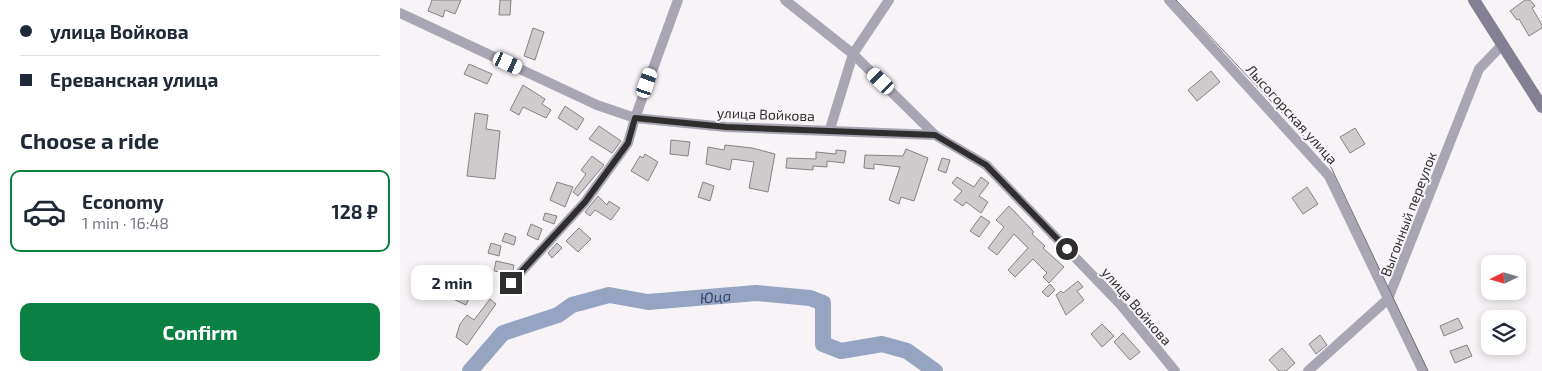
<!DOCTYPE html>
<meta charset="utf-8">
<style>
body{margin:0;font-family:"Exo 2",sans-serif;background:#f2f2f3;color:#1f2937;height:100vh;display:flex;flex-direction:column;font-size:19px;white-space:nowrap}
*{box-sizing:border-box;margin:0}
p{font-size:16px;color:#747a83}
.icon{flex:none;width:28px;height:28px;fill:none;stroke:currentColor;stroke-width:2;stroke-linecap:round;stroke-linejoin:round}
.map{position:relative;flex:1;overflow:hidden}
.panel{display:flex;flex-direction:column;background:#fff;width:400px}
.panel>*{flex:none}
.hud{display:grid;align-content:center;height:110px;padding:0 20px;background:#fff}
.needle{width:32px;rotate:265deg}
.fabs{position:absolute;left:1081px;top:255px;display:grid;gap:10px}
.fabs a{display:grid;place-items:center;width:45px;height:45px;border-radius:10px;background:#fff;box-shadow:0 2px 8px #0003;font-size:25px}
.end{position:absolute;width:22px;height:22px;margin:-11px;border:6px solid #2f2e2f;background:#fff;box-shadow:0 0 0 2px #fff}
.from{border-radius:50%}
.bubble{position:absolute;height:35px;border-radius:10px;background:#fff;box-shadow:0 2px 8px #0003;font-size:16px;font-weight:700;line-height:35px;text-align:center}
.car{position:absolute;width:15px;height:30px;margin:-15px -8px;border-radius:6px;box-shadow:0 0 4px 1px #0007;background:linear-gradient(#fff 24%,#345 0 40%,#fff 0 76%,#345 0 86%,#fff 0)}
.hud b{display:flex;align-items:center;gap:18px;height:48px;font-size:19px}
.hud b+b{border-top:1px solid #e0e1e3}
.hud i{width:12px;height:12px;background:#1f2937}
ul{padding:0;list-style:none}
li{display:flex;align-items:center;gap:15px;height:82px;margin:0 10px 8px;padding:0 10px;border:2px solid #e0e1e3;border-radius:10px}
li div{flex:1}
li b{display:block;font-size:19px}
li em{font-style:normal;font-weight:700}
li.current{border-color:#0b8043}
li>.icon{width:45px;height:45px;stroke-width:1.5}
h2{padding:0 20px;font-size:22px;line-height:60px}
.button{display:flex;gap:10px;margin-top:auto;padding:10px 20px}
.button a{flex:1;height:58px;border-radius:10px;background:#0b8043;color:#fff;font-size:20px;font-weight:700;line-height:58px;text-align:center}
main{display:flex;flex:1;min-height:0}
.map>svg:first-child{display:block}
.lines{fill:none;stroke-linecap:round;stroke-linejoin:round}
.river{stroke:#96a4c1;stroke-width:16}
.building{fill:#cfcacc;stroke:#868183}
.minor{stroke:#a9a6b4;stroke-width:10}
.secondary{stroke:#848094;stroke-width:12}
.tram{stroke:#737173;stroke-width:1}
.route{stroke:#2f2e2f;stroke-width:6}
.labels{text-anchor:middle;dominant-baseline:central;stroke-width:4;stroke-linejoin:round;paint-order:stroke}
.street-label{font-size:14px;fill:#2f2e2f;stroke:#f7f3f7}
.water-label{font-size:15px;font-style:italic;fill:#344670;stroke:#f7f3f7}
</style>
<main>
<section class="panel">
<div class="hud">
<b><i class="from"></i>улица Войкова</b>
<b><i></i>Ереванская улица</b>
</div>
<h2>Choose a ride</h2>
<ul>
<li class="current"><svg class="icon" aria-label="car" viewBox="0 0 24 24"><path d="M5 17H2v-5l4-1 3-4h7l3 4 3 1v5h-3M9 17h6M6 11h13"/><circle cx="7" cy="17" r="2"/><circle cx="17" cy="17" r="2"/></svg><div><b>Economy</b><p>1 min · 16:48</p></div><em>128 ₽</em></li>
</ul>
<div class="button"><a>Confirm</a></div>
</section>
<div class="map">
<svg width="1142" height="371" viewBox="0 0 1142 371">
<rect width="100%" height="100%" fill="#f7f3f7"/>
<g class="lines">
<path class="river" id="s1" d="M70 371 103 333 158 315 172 305 209 295 248 302 356 293 410 298 423 303V344L441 351 482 344 507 351 535 371"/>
</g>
<g class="building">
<path d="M32 0H61L55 14 45 10 43 17 28 11Z"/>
<path d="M100 0H111L110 15H99Z"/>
<path d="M1125 0H1130L1135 6 1132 8 1142 25V28L1129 36 1119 19 1117 20 1110 11Z"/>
<path d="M133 28 144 32 135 60 124 56Z"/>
<path d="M69 64 92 74 87 84 64 74Z"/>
<path d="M811 71 820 82 797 101 788 90Z"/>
<path d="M123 85 145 99 142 104 151 110 146 118 123 107 119 115 110 110Z"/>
<path d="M165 106 184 119 177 130 158 118Z"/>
<path d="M75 113 88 115 86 129 100 131 95 179 67 176Z"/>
<path d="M199 126 221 141 212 153 189 139Z"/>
<path d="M955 128 965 144 950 153 940 137Z"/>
<path d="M271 140 290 142 288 156 270 154Z"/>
<path d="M325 145 352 148 375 154 368 192 349 188 354 162 332 159 330 170 306 164 308 147 324 150Z"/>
<path d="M506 149 528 158 514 201 501 197 499 204 489 200 500 167 474 164V169L464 168 465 155 503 156Z"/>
<path d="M436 150 446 151 444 163 427 161V167L413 166V170L386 168 387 158 416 159V152L436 154Z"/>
<path d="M245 154 258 162 248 181 231 171 240 156 243 158Z"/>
<path d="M192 156 204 165 178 196 173 192 186 174 181 170Z"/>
<path d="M542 158 550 160 546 173 538 170Z"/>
<path d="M557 177 574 187 581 177 589 183 579 196 588 202 581 213 566 202 563 206 554 200 562 191 552 183Z"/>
<path d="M157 182 173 187 165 207 150 200Z"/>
<path d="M303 182 314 186 310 201 298 197Z"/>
<path d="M907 187 918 204 903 214 892 198Z"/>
<path d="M198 196 207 205 209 201 220 208 211 220 195 210 190 216 185 212Z"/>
<path d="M609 206 634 232 632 234 645 246 643 248 664 267 649 283 643 277 647 273 633 259 615 277 608 270 628 248 614 234 597 255 588 248 604 227 596 220Z"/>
<path d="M145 213 157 216 154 224 143 220Z"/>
<path d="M581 216 590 222 579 237 570 231Z"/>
<path d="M131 224 142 229 138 240 127 235Z"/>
<path d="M179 228 191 239 178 252 166 241Z"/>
<path d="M105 233 116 237 114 245 102 241Z"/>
<path d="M91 243 101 246 99 256 88 253Z"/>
<path d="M157 243 162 248 152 258 148 253Z"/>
<path d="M96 261 114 265 113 270 110 274 94 271Z"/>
<path d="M74 266 91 274 87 283 78 279 66 305 51 298 55 289 52 288 56 280 59 281 61 278 68 281Z"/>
<path d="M678 281 683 287 677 291 684 300 666 315 656 295 661 291 663 293Z"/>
<path d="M650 284 655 290 648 297 642 292Z"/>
<path d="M90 299 96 304 67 345 56 337 60 324 67 315 74 320Z"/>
<path d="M1058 318 1063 328 1044 336 1040 326Z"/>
<path d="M702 324 714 336 702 347 691 334Z"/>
<path d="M723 333 740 352 730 360 714 342Z"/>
<path d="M920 335 927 345 916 354 909 344Z"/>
<path d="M1067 345 1072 356 1055 363 1050 351Z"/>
<path d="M882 348 895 363 886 371H879L869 360Z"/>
</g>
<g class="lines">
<g class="minor">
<path d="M385 0 453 54 535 135"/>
<path d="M769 0 929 176 1023 371"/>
<path d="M0 13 197 105 235 118 326 127 535 135 586 165 721 305 775 371"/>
<path d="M430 129 453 54 489 0"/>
<path d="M111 283 185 202 228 143 235 118 278 0"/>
<path d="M908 371 988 299 1079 69 1102 45"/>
</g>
<path class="secondary" d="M1074 0 1142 107"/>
<path class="tram" d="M776 0 929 163 1028 371"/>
</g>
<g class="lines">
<path class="route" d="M111 283 185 202 228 143 235 118 326 127 535 135 586 165 667 249"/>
</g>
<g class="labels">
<g class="street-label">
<text transform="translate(366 114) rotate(2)">улица Войкова</text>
<text transform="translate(892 114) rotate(48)">Лысогорская улица</text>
<text transform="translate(1008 214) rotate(-69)">Выгонный переулок</text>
<text transform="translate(737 306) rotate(49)">улица Войкова</text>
</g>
<g class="water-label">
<text stroke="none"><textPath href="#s1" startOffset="271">Юца</textPath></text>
</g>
</g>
</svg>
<div class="fabs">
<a><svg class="needle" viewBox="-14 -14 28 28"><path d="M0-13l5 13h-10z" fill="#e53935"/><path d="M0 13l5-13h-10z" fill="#747a83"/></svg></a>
<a><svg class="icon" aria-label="layers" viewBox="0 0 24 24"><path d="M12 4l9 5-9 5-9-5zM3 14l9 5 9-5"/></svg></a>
</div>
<i class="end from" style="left:667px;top:249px"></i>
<i class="end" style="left:111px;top:283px"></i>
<div class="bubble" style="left:11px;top:265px;width:82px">2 min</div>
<i class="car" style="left:108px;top:63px;rotate:115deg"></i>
<i class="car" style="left:481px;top:81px;rotate:314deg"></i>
<i class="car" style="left:247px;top:83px;rotate:19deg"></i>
</div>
</main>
